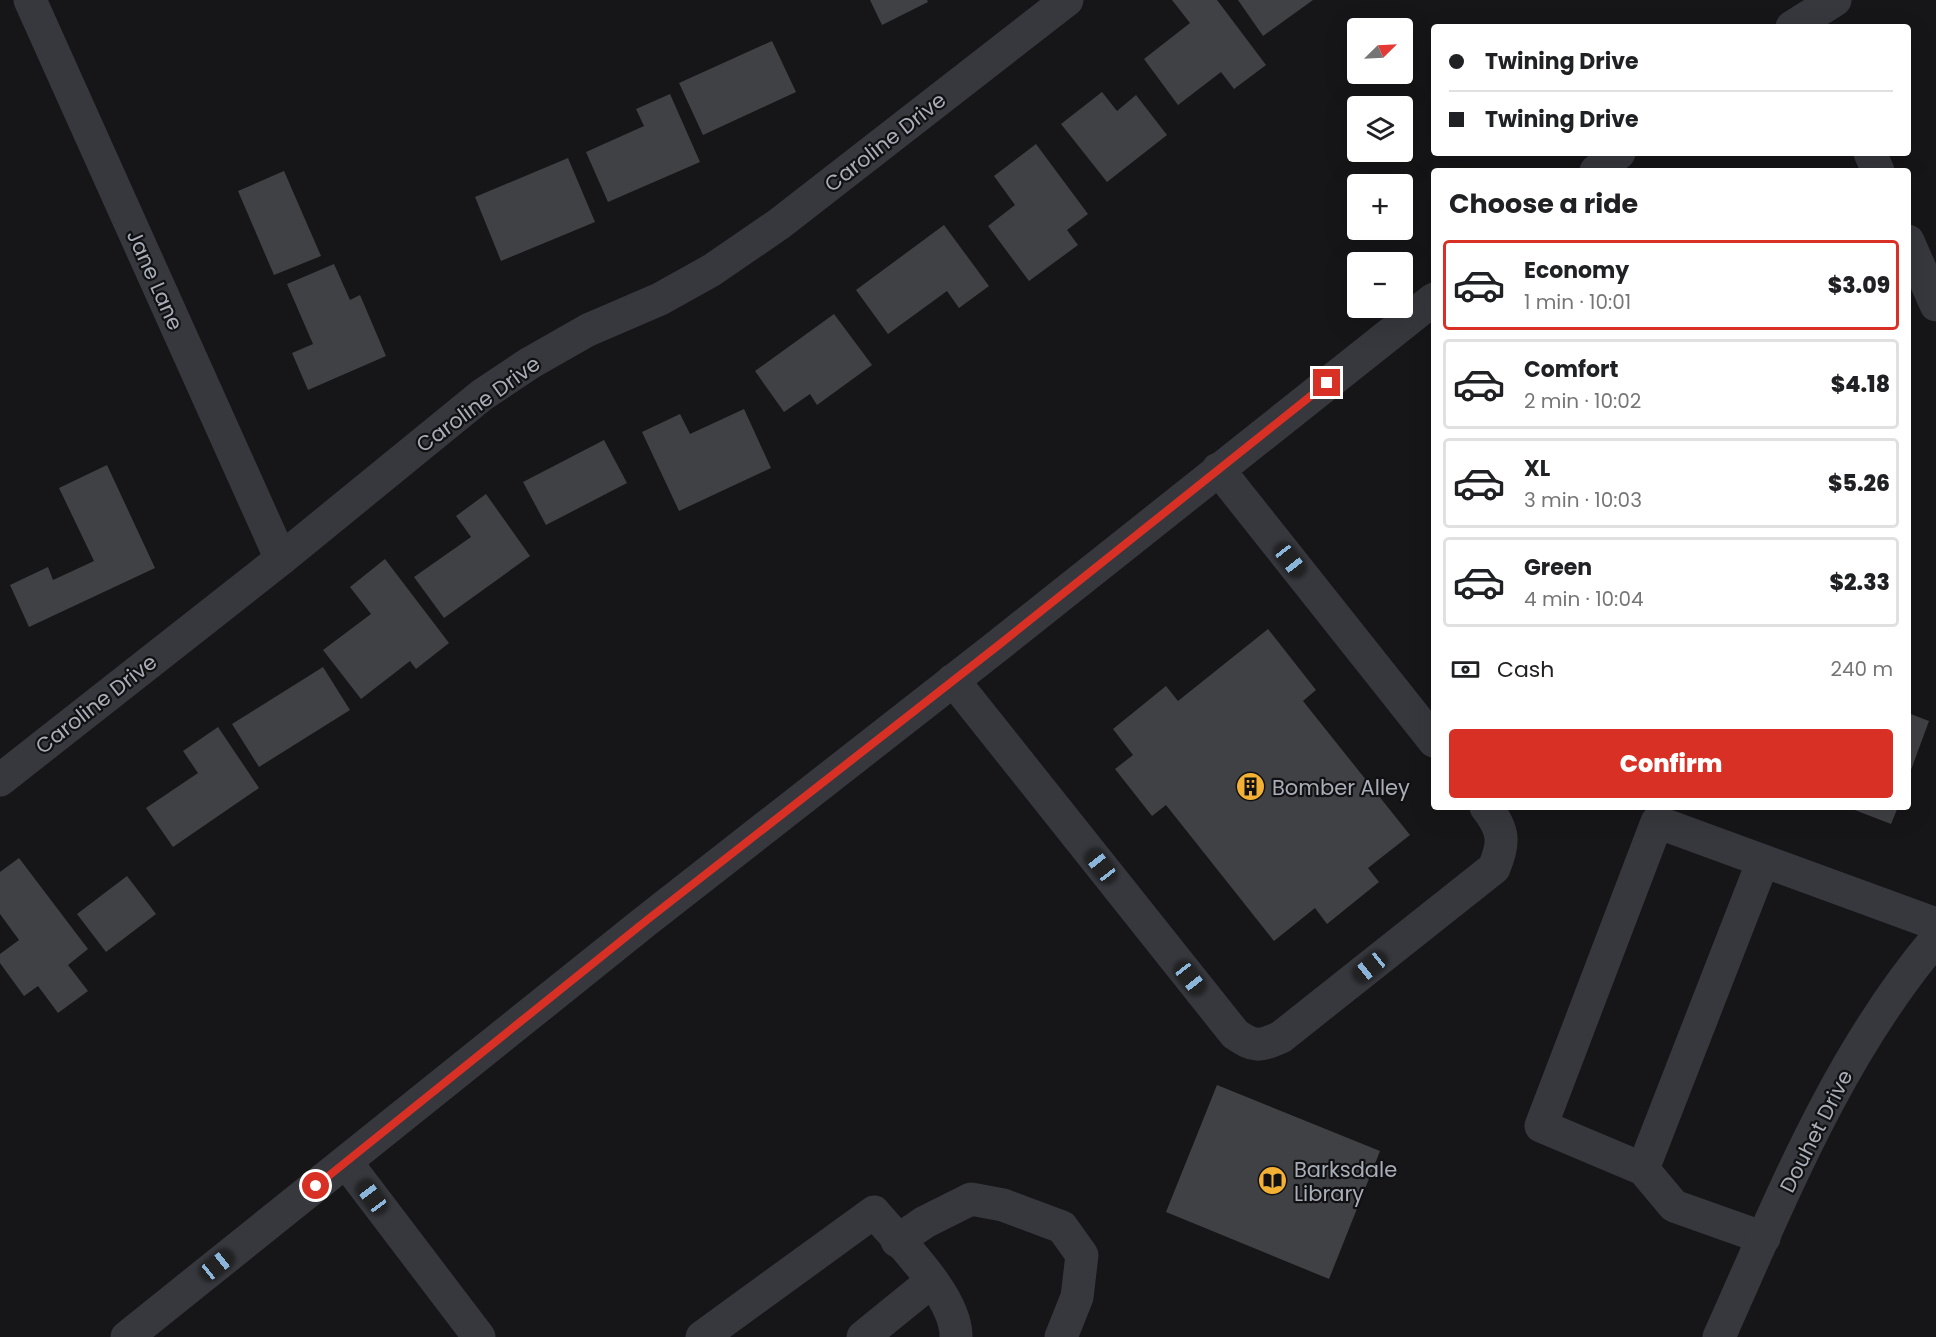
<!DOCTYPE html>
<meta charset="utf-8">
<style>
body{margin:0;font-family:Poppins,sans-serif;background:#f2f2f2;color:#202124;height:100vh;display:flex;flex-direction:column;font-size:22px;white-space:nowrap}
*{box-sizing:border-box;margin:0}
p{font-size:20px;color:#757577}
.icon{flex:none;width:33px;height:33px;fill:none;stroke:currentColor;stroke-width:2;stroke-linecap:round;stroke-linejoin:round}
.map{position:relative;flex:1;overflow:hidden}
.panel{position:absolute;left:1431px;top:168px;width:480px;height:642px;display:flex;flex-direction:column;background:#fff;border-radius:6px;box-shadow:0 6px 24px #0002}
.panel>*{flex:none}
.top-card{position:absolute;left:1431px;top:24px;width:480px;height:132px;border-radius:6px;box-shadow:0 6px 24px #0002;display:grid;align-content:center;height:132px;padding:0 18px;background:#fff}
.needle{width:39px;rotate:66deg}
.controls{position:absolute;left:1347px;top:18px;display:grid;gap:12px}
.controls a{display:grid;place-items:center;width:66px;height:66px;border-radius:6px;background:#fff;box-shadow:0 6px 24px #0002;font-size:30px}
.end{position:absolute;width:27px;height:27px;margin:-14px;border:8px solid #d93025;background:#fff;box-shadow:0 0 0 3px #fff}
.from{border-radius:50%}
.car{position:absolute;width:18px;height:36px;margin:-18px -9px;border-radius:8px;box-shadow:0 0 4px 2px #0007;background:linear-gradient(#222 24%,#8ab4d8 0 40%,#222 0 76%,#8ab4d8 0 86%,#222 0)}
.top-card b{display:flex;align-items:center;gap:21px;height:57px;font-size:22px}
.top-card b+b{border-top:2px solid #e0e0e0}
.top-card i{width:15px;height:15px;background:#202124}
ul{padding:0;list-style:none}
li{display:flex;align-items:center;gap:18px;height:90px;margin:0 12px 9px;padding:0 6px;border:3px solid #e0e0e0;border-radius:6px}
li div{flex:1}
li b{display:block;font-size:22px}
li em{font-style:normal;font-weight:800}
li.current{border-color:#d93025}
li>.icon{width:54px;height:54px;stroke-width:1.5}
h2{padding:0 18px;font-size:27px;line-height:72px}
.pay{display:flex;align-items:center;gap:15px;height:66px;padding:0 18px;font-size:22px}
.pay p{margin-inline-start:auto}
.primary-button{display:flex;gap:12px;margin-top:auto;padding:12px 18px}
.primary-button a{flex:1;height:69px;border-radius:6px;background:#d93025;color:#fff;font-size:24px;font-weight:800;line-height:69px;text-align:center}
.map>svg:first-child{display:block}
.building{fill:#404145}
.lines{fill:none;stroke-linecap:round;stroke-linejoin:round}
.minor{stroke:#37383d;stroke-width:33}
.route{stroke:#d93025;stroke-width:8}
.labels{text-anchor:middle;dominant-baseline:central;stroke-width:4.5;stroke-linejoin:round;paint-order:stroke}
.street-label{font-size:21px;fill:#a8adb8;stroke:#111113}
.poi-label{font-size:21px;fill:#a8adb8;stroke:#111113;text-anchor:start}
</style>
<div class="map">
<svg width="1936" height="1337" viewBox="0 0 1936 1337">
<rect width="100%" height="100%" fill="#161618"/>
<g class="building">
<path d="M870 0H927L928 2 882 25Z"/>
<path d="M1172 0H1217L1266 65 1234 89 1221 72 1178 105 1144 59 1190 23Z"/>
<path d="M1238 0H1313L1263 36Z"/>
<path d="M772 41 796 92 703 135 679 83Z"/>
<path d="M1102 92 1117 111 1136 95 1167 135 1107 182 1061 124Z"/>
<path d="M670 94 700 162 608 202 586 152 644 126 636 109Z"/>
<path d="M1036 144 1088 214 1067 230 1078 245 1029 281 988 226 1015 205 994 176Z"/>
<path d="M568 158 595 222 501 261 475 197Z"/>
<path d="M284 171 321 256 274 275 238 191Z"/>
<path d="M944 225 989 286 959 308 947 291 888 334 856 290Z"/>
<path d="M334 264 350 300 360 295 386 356 308 390 292 353 313 344 287 284Z"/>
<path d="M834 314 872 365 817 405 810 394 784 412 755 371Z"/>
<path d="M744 409 771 468 679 511 642 432 680 414 690 434Z"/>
<path d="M604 440 627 483 546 525 523 482Z"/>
<path d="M107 465 155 568 29 627 10 585 48 567 53 580 94 561 59 488Z"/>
<path d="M486 494 530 556 444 618 414 577 471 537 456 516Z"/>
<path d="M385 559 449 643 416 669 410 661 361 699 323 650 371 614 350 587Z"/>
<path d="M1268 629 1316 690 1303 701 1410 835 1368 868 1379 882 1327 924 1315 908 1274 941 1166 805 1152 816 1115 769 1133 755 1113 729 1166 686 1178 701Z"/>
<path d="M323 667 350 710 259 767 232 724Z"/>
<path d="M1908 713 1929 721 1908 778Z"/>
<path d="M218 727 259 788 173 847 146 808 198 773 183 751Z"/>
<path d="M1847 807H1898L1891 824Z"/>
<path d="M19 858 88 949 68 965 88 991 58 1013 38 986 24 996 0 963V954L19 940 0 914V872Z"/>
<path d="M127 876 156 914 106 952 77 914Z"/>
<path d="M1217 1085 1380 1151 1329 1279 1166 1212Z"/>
</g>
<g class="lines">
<g class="minor">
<path d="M30 0 281 559"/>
<path d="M1792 27 1835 0"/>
<path d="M1870 153 1878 171"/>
<path d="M1596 171 1619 153"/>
<path d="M1908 241 1936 305"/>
<path d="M1218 469 1434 741"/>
<path d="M953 680 1235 1034C1254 1047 1259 1047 1281 1037L1494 868C1505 842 1504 830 1486 807"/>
<path d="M0 780 281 559 482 395 530 363 588 330 660 299 712 270 779 224 1067 0"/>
<path d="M346 1162 479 1337"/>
<path d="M1643 1169 1763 861"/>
<path d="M1764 1238 1674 1206 1643 1169 1541 1126 1657 822 1936 924"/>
<path d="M897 1241 925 1222 971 1199 1003 1205 1062 1227 1082 1255 1077 1297 1061 1337"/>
<path d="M127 1337 647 920 1000 644 1434 299"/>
<path d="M702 1337 874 1212C900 1243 957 1297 956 1337"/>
<path d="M863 1337 932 1281"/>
<path d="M1719 1337C1781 1199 1837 1056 1936 939"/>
</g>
</g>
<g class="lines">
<path class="route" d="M316 1186 647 920 1000 644 1327 383"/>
</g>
<defs>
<symbol id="building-disc" viewBox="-11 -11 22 22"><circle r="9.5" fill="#f2b134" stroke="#111113"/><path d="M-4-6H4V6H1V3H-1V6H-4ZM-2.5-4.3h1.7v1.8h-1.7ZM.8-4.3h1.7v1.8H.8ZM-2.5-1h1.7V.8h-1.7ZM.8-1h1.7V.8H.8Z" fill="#111"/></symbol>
<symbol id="library-disc" viewBox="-11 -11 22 22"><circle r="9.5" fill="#f2b134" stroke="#111113"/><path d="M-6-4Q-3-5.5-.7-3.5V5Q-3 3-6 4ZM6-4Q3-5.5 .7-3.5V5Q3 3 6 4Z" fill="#111"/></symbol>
</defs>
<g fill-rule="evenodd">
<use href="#building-disc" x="1234" y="770" width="33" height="33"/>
<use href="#library-disc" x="1256" y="1164" width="33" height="33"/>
</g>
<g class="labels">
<g class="street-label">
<text transform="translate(885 142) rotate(-38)">Caroline Drive</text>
<text transform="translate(155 280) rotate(66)">Jane Lane</text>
<text transform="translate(478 404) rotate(-36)">Caroline Drive</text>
<text transform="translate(96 704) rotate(-38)">Caroline Drive</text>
<text transform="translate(1816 1131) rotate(-63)">Douhet Drive</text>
</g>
<g class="poi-label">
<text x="1272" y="787">Bomber Alley</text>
<text x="1294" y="1169">Barksdale<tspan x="1294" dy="24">Library</tspan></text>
</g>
</g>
</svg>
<div class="controls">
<a><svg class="needle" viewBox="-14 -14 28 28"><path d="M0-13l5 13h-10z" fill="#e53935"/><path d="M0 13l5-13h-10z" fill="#757577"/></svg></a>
<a><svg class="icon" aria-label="layers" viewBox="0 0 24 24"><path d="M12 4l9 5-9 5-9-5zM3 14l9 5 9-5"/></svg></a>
<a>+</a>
<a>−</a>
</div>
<i class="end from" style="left:316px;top:1186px"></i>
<i class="end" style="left:1327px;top:383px"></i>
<i class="car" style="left:1290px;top:560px;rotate:142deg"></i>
<i class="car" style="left:1101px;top:866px;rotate:322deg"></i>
<i class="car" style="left:1370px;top:967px;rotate:231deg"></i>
<i class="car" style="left:1190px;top:978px;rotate:142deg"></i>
<i class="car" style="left:372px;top:1197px;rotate:323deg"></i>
<i class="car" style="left:217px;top:1265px;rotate:51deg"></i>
<div class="top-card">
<b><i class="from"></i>Twining Drive</b>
<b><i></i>Twining Drive</b>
</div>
<section class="panel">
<h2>Choose a ride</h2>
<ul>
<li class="current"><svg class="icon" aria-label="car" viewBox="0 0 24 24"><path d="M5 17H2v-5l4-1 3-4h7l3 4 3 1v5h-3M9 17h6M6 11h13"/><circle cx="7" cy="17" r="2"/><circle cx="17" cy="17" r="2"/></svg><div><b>Economy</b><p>1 min · 10:01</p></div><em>$3.09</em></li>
<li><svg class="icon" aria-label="car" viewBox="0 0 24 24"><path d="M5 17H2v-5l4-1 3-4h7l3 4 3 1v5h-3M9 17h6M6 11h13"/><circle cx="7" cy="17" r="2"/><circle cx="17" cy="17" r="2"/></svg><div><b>Comfort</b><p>2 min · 10:02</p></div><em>$4.18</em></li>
<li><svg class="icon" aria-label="car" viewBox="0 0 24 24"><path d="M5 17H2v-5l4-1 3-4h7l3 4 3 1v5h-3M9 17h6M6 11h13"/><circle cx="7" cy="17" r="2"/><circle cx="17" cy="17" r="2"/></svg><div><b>XL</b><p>3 min · 10:03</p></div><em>$5.26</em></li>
<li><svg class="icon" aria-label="car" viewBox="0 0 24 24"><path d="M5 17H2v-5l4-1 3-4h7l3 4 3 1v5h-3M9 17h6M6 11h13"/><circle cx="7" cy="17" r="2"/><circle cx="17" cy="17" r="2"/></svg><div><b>Green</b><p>4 min · 10:04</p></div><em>$2.33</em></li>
</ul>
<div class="pay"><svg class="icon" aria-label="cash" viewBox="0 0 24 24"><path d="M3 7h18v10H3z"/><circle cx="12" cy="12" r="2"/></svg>Cash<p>240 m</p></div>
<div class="primary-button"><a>Confirm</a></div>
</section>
</div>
